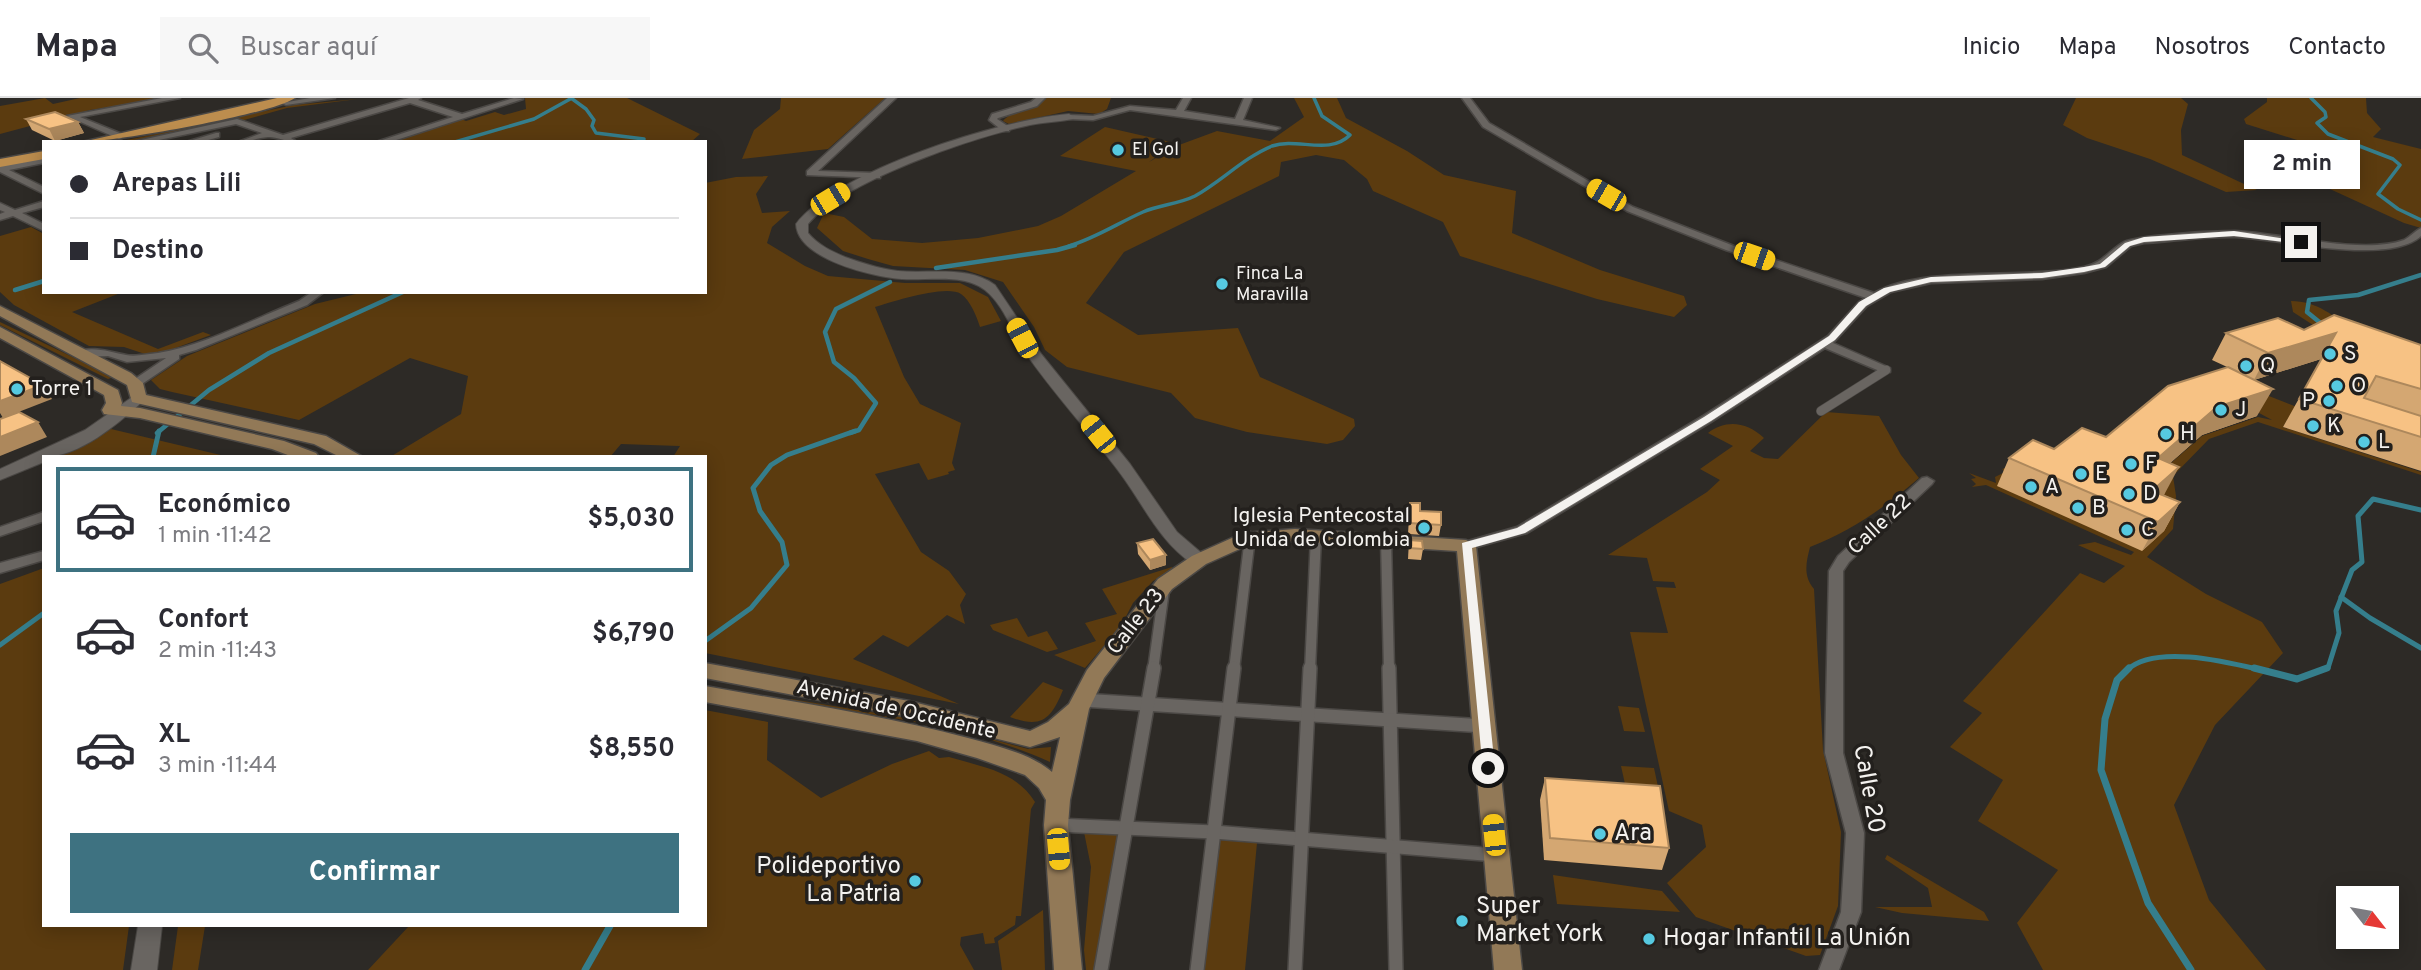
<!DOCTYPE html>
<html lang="es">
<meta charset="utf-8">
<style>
body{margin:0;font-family:Overpass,sans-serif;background:#f7f7f7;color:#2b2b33;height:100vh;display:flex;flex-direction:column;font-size:26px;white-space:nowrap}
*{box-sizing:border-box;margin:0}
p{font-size:23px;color:#7c7c81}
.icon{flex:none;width:38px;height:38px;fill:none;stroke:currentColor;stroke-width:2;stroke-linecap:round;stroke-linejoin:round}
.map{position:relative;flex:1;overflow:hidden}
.side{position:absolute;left:42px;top:357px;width:665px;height:472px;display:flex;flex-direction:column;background:#fff;border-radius:0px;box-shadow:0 4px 18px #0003}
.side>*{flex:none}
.guide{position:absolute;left:42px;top:42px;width:665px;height:154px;border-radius:0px;box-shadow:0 4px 18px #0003;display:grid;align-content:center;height:154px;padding:0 28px;background:#fff}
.needle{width:46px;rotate:121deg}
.controls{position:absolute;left:2336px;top:788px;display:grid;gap:14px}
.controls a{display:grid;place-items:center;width:63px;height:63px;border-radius:0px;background:#fff;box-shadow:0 4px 18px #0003;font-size:35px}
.end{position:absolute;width:32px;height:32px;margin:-16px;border:9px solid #f4f2ef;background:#111;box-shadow:0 0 0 4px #111}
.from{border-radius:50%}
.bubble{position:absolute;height:49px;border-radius:0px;background:#fff;box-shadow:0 4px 18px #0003;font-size:23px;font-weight:700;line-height:49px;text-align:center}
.car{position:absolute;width:21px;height:42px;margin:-21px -10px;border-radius:9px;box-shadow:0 0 5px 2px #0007;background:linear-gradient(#f5c518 24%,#345 0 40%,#f5c518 0 76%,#345 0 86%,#f5c518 0)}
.guide b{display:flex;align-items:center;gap:24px;height:66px;font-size:26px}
.guide b+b{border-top:2px solid #e1e1e2}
.guide i{width:18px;height:18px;background:#2b2b33}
ul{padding:12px 0 0;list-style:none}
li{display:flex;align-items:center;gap:21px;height:105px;margin:0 14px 10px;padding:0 14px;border:4px solid transparent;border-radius:0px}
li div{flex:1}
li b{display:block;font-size:26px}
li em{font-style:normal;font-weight:700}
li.selected{border-color:#3e7281}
li>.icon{width:63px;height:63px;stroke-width:1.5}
.cta{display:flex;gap:14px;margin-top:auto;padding:14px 28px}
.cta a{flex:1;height:80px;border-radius:0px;background:#3e7281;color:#fff;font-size:28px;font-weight:700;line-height:80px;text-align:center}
header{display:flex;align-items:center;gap:42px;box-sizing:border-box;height:98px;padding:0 35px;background:#fff;border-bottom:2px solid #e1e1e2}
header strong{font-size:33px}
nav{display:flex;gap:38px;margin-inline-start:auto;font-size:24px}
.search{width:490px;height:63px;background:#f7f7f7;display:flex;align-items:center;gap:18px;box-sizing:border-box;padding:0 24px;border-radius:0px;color:#7c7c81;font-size:26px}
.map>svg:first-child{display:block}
.green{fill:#5b3b0f}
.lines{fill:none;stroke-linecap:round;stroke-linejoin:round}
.stream-far3{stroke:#357e8c;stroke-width:3.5}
.stream-far2{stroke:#357e8c;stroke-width:4.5}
.stream-far1{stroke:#357e8c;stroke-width:5}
.stream{stroke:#357e8c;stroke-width:7}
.pedestrian-far2-casing{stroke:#4b4845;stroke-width:10}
.pedestrian-far1-casing{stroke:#4b4845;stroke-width:13}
.pedestrian-casing{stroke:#4b4845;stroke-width:16}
.minor-casing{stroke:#4b4845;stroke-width:3}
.tertiary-casing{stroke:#4b4845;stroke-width:2}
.secondary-casing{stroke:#4b4845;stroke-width:3}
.primary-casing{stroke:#4b4845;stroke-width:3}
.pedestrian-far2{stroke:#696561;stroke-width:9}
.pedestrian-far1{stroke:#696561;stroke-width:10}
.pedestrian{stroke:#696561;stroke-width:13}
.minor{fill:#696561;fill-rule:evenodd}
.tertiary{fill:#696561;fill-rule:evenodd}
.secondary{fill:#927957;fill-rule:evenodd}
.primary{fill:#bc8d4e;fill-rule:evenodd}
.wall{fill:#d4a772}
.shaded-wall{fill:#ad885c}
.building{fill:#f7c284;stroke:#ad885c;stroke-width:2}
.route{fill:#f4f2ef}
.poi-dot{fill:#56c9e0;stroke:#23201d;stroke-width:2.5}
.labels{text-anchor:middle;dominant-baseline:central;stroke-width:7;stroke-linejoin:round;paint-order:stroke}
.far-poi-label{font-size:18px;fill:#f4f2ef;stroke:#23201d;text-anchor:start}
.poi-label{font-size:21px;fill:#f4f2ef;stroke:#23201d;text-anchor:start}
.street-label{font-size:21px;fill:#f4f2ef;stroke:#23201d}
.near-street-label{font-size:24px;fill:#f4f2ef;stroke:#23201d}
.near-poi-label{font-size:24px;fill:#f4f2ef;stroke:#23201d;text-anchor:start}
</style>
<header>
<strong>Mapa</strong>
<div class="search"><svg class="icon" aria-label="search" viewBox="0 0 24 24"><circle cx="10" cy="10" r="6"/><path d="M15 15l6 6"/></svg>Buscar aquí</div>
<nav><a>Inicio</a><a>Mapa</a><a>Nosotros</a><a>Contacto</a></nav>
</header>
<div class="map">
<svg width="2421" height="872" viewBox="0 0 2421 872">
<rect width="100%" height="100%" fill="#2d2a26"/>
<g class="green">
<path d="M45 0 53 6 80 0H169L90 12 0 36V8Z"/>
<path d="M525 0H627L700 36 691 44H386L461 21 466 23 495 14 504 17 526 11Z"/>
<path d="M781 0H885L828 51 742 61 754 32 780 11Z"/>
<path d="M1046 0H1111L1107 11 1099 16 1068 13 1009 26 1003 23C1010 13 1031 13 1046 0Z"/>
<path d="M1294 0H1337L1346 20 1407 53 1444 77 1516 93 1512 135 1600 172 1684 198 1687 207 1674 219 1597 201 1460 158 1443 124 1373 93 1367 81 1344 62 1316 57 1281 64 1279 78 1124 154 1086 205 1138 237 1238 230 1260 279 1354 321 1355 328 1343 342 1327 346 1247 334 1195 320 1171 295 1067 269 1045 252 1034 229 1003 184 965 172 893 168 868 161 843 153 817 130 824 115 844 119 872 141 922 145 978 140 1038 128 1061 118 1136 73 1060 58 1105 29 1175 45 1149 64 1179 47 1217 33 1270 43 1304 19Z"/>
<path d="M2076 0H2181L2188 6 2181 32 2182 57 2257 92 2226 94 2150 61 2087 40 2063 27Z"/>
<path d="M2267 0H2366L2367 15 2381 31 2373 39 2421 51V130L2404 125 2319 86 2314 80 2321 72 2344 67 2341 60 2332 53 2246 26 2244 21 2267 4Z"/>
<path d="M358 1 287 10 244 22 133 44H117L294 7Z"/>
<path d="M768 78 756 96 762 115 790 113 772 129 767 145 805 168 828 178 905 185H960L988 199 1001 223 980 229C977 219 970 202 961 196 946 186 892 204 875 209L904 279 920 306 961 325 952 365 955 372 948 374 949 376 928 382 919 365 875 376 921 454 949 473 966 496 960 507 965 526 947 517 908 549 883 537 853 561 959 606 705 555V359H673L680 348 621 346 610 359H390L461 316 468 278 410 260 299 322 172 294 160 291 151 282 187 258 315 206 364 194H705V85L736 79Z"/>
<path d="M31 129 44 136V194H123L72 214 158 251 203 234 211 237 170 252 145 256 124 249 89 248 14 207 0 194V138Z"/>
<path d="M2291 203C2317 203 2334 218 2354 233L2344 247 2293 214Z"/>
<path d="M0 224 114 279 108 281 0 227Z"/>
<path d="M2246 289 2315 316 2287 322 2283 329 2421 374V377L2258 324 2209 341 2173 378 2176 398 2173 431 2147 459 2206 496 2262 524 2283 555 2215 627 2174 707 2209 802 2266 872H2043L2017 825 2058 772 1978 723 2003 682 1950 649 1982 615 1963 603 2080 475 2104 485 2125 468 2078 447 2095 444 2131 457 2134 454 1986 387 1972 389 1976 386 1971 381 1976 380 1969 375 1996 385 1995 379 2005 374 2002 371 2020 365 2148 385 2202 338 2258 319 2272 322 2248 309Z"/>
<path d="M1826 314 1879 318 1901 357 1919 380C1885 409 1852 433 1810 449 1806 465 1803 478 1814 491L1823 652 1841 734 1838 808 1820 857 1806 858 1696 819 1667 785 1706 749 1702 727 1669 713 1630 534 1668 535 1656 489 1676 490 1674 484 1653 483 1647 460 1608 457 1707 394 1720 382 1700 371 1733 348 1708 335C1726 321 1747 324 1764 340L1750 353 1764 360 1778 361Z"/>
<path d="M111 331 229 359H55Z"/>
<path d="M1172 469 1173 471 1153 483 1133 505 1121 528 1085 570 1054 557 1096 543 1085 525 1117 516 1102 491Z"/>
<path d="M44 470V828H129L123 872H0V486Z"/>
<path d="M1017 520 1028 539 1047 533 1058 551 1047 554 993 532 990 527Z"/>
<path d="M1043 584 1063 592C1051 621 1042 631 1010 619Z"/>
<path d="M791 601 925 623 1028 651 1051 649 1050 664C969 627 876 618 789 603Z"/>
<path d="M1618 608 1639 610 1645 634 1624 633Z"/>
<path d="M705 612 768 624 767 662 821 700 892 666 929 653 939 660 949 659C982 669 1016 673 1035 704L1031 711 1021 818H1016L1015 827 994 840 995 845 985 846 983 835 961 839 960 847 974 872H368L409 828H705Z"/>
<path d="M1621 668 1654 670 1660 698 1627 695Z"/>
<path d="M1083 729 1122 732 1098 872H1086L1084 852 1091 769Z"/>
<path d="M1219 742 1257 745 1245 872H1203Z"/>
<path d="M1887 757 1984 814 1989 823 1902 815 1875 809H1932L1928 790 1885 761Z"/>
<path d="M1553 777 1662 793 1680 814 1557 806Z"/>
<path d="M1043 812 1045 872H1002L998 843Z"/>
<path d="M178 828H205L198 872H172Z"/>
</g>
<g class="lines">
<g class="stream-far3">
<path d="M571 0 586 11 594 22 592 28 596 35 644 41 642 44"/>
<path d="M2311 0 2325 14 2326 19 2317 25 2328 36 2393 61 2400 67 2378 96 2398 111 2421 122"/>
<path d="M455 44 534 21 572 0"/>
<path d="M1069 148C1096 140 1118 125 1143 114 1159 107 1179 106 1195 98 1222 83 1243 60 1272 48 1297 39 1329 58 1350 37L1322 18 1314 0"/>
</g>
<g class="stream-far2">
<path d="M936 170 1057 152 1075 147"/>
<path d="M15 192 44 183"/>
<path d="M2323 227 2307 214 2309 202 2358 197 2421 177"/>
<path d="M157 335 209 292 269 255 403 194"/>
<path d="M850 335 859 332 876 305 854 280 834 264 825 234 836 211 890 184"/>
</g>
<g class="stream-far1">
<path d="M153 359 159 333"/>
<path d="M2341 499 2370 520 2421 550"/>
<path d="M705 543 751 510 787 467 782 444 760 413 753 390 771 367 787 357 855 333"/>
<path d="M0 547 44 515"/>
<path d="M2127 572C2155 546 2227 564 2261 572"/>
<path d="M2322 572 2328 570 2339 535 2336 513 2352 472 2362 464 2358 418 2373 401 2421 412"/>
</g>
<g class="stream">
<path d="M2129 570 2117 582 2105 621 2101 672 2148 805 2191 872"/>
<path d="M2254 570 2297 581 2327 570"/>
<path d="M585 872 610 828"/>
</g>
<defs>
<path id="pedestrian-far2" d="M1821 313 1886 272"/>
<g id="pedestrian-far1">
<path d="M1386 442 1389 572"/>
<path d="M1153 572 1164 492"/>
<path d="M1234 572 1250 439"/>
<path d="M1310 572 1316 438"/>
</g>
<g id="pedestrian">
<path d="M1389 570 1396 872"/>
<path d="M1082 602 1484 628"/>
<path d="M1056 727 1214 734 1496 757"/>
<path d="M1101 872 1154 570"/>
<path d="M1197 872 1234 570"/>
<path d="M1295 872 1310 570"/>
</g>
<g id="minor">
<path d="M162 0H180L80 19 122 36V40L119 41 67 18Z"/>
<path d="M310 0H335L286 7 282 5Z"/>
<path d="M409 0H421L418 2 462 16 514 0 523 1 390 44H376L453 19 410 5 291 40 297 44C287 44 274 38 268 39 257 40 249 44 238 44L262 35 236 26 149 44H132L237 21 283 37Z"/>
<path d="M887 0H896L818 73 877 75 880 76V80L807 77V73Z"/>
<path d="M1036 0H1045L1037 8 998 20 997 21 1009 29V33H1003L989 22 992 16 1031 4Z"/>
<path d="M1183 0H1191L1184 13 1235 21 1244 0H1252L1243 22 1280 30 1276 32 1130 12 1093 22 1069 21 1065 19 1069 17 1093 18 1130 8 1176 12Z"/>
<path d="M1462 0H1470L1489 25 1633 109 1734 148 1874 195C1925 166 2023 182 2084 169 2103 165 2108 153 2124 144 2138 137 2215 133 2235 133 2280 135 2363 157 2404 142 2410 139 2415 133 2421 130V138C2388 168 2280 141 2236 139 2206 138 2174 143 2144 145L2131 148 2106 169 2084 175 2042 181 1931 185 1891 194 1867 208 1833 245 1890 270V274H1882L1825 250 1711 324 1527 435 1466 452 1459 448 1461 445 1517 429 1703 318 1828 238 1859 204 1866 200 1726 152 1627 113 1483 29Z"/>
<path d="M216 35H219V39L201 44H186Z"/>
<path d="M44 59V65L9 72 44 89V96L0 74V68Z"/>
<path d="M44 103V109L22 115 44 126V133L13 118 0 122V116L5 114 0 112V105L15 112Z"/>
<path d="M312 194H324L307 207 196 252 179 257V261L139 288 135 289 129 285 166 260 127 264 108 258 80 259 74 256C88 246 111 254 126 257 135 259 148 256 158 255 203 248 256 220 299 203Z"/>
<path d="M1927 379 1934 383 1932 386 1849 464 1843 473V655L1864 735 1861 814 1839 872H1819L1841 814 1846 735 1825 655 1829 473 1838 458 1922 380Z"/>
<path d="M44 414V423L0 438V429Z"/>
<path d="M44 453V462L0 475V465Z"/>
</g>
<g id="tertiary">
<path d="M1069 16 1074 19 1073 21C1059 24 1044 24 1030 27 972 40 846 82 808 126V135C818 147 831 153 845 159 862 165 880 171 898 173 930 176 968 167 995 187L1042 257 1130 366 1177 434 1205 458 1208 462 1205 466H1193C1158 443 1142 403 1117 371 1087 331 1053 295 1025 254 1012 234 1004 207 985 192 963 175 927 183 902 181 873 179 797 161 796 126 836 73 1002 21 1069 16Z"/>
<path d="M138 295 146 300 143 303C118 326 79 359 44 359V364L0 382V371L85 332Z"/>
<path d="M138 828H162L157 872H131Z"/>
</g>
<g id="secondary">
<path d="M0 208 131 275 143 285 146 297 326 338 363 359H340L314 346 132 304 127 287 0 218Z"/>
<path d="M0 229 118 292 122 305 121 308 140 310 284 343 316 355 319 359H293L272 351 140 320 104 316 102 312 106 305 104 297 0 240Z"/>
<path d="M1295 431 1466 442 1476 448 1522 872H1494L1457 453 1295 443 1253 445 1206 466 1172 491 1104 580 1089 611 1070 702 1068 727 1082 872H1054L1044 727 1046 702 1039 690 1025 677 977 660 917 643 705 604V588C793 604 882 617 968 640 996 648 1030 655 1052 674L1060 639 1030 649 909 619 705 580V565L909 603 1030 633 1048 624 1069 606 1087 572 1158 481 1192 458 1243 435Z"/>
</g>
<g id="primary">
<path d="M277 0H295C273 16 114 44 82 44Z"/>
<path d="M44 53V61L0 69V61Z"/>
</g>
</defs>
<use href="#pedestrian-far2" class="pedestrian-far2-casing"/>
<use href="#pedestrian-far1" class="pedestrian-far1-casing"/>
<use href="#pedestrian" class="pedestrian-casing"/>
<use href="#minor" class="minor-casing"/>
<use href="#tertiary" class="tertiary-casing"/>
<use href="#secondary" class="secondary-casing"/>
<use href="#primary" class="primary-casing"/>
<use href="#pedestrian-far2" class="pedestrian-far2"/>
<use href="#pedestrian-far1" class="pedestrian-far1"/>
<use href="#pedestrian" class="pedestrian"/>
<use href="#minor" class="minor"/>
<use href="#tertiary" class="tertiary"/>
<use href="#secondary" class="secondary"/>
<use href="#primary" class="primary"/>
</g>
<g class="wall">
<path d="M26 21 78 24 84 35 55 43 32 32Z"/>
<path d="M2304 232 2421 247V373L2283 329 2321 261 2254 282 2257 318 2202 337 2170 365 2164 397 2180 404 2164 433 2142 453 1997 388 2009 360 2054 351 2106 339 2238 274 2212 262 2226 235Z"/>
<path d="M1410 405 1441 427 1439 438 1408 436Z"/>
<path d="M1409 442 1423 451 1421 462 1408 461Z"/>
<path d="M1137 445 1166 467 1150 472 1138 456Z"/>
<path d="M1545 680 1669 750 1662 772 1544 762 1540 702Z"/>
</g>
<g class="shaded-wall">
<path d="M78 24 84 35 55 43 49 31Z"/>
<path d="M2336 235 2321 261 2254 282 2268 255Z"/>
<path d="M43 287 52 301 3 320 0 315V303Z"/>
<path d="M2273 291 2257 318 2202 337 2143 389 2158 360 2217 309Z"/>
<path d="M38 324 47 339 0 358V339Z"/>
<path d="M2179 369 2164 397 2152 393Z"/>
<path d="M2180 404 2164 433 2142 453 2158 424Z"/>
<path d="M1166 457V467L1150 472V462Z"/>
</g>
<g class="building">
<path d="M55 14 78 24 49 31 26 21Z"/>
<path d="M2334 217 2421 247V291L2376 278 2364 300 2421 318V339L2299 301 2336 235 2268 255 2226 235 2278 220 2304 232Z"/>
<path d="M0 263 43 287 0 303Z"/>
<path d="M2228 269 2273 291 2217 309 2158 360 2179 369 2152 393 2180 404 2158 424 2009 360 2033 342 2054 351 2082 330 2106 339 2168 288Z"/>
<path d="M19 314 38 324 0 339V321Z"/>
<path d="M1410 405H1420V413L1441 414V427L1409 425Z"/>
<path d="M1153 441 1166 457 1150 462 1137 445Z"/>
<path d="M1409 442 1422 443 1423 451 1409 450Z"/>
<path d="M1545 680 1660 688 1669 750 1550 740Z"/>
</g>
<path class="route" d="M2234 133 2305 144 2301 146 2234 138 2144 144 2130 148 2105 169 2084 174 2042 180 1931 184 1890 194 1866 208 1835 242 1711 323 1525 435 1472 450 1495 670 1488 675 1483 674 1462 445 1517 430 1704 319 1829 238 1859 204 1884 190 1931 179 2042 175 2084 169 2100 166 2125 145 2144 139Z"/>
<g class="poi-dot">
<circle cx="1118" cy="52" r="7"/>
<circle cx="1222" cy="186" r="7"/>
<circle cx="2330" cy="256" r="7"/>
<circle cx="2246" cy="268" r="7"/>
<circle cx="2337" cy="288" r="7"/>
<circle cx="17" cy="291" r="7"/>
<circle cx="2329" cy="303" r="7"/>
<circle cx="2221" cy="312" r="7"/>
<circle cx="2313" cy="328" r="7"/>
<circle cx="2166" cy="336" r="7"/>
<circle cx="2364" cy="344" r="7"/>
<circle cx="2131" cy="366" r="7"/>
<circle cx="2081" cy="376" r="7"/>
<circle cx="2031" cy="389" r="7"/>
<circle cx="2129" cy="396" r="7"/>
<circle cx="2078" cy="410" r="7"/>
<circle cx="1424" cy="430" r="7"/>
<circle cx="2127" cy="432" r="7"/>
<circle cx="1600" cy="736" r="7"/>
<circle cx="915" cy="783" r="7"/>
<circle cx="1462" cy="823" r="7"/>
<circle cx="1649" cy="841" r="7"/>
</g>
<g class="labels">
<g class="far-poi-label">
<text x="1132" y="52">El Gol</text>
<text x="1236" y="176">Finca La<tspan x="1236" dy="21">Maravilla</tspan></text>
</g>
<g class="poi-label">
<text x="2344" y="256">S</text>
<text x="2260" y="268">Q</text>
<text x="2351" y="288">O</text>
<text x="31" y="291">Torre 1</text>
<text x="2315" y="303" text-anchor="end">P</text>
<text x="2235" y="312">J</text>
<text x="2327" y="328">K</text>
<text x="2180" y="336">H</text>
<text x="2378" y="344">L</text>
<text x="2145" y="366">F</text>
<text x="2095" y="376">E</text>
<text x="2045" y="389">A</text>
<text x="2143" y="396">D</text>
<text x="2092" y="410">B</text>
<text x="1410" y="418" text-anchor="end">Iglesia Pentecostal<tspan x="1410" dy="24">Unida de Colombia</tspan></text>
<text x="2141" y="432">C</text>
</g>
<g class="street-label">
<text transform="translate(1880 427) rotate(-43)">Calle 22</text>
<text transform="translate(1136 524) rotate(-52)">Calle 23</text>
<text transform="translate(896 612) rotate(13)">Avenida de Occidente</text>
</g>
<g class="near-street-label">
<text transform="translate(1868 691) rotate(80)">Calle 20</text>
</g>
<g class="near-poi-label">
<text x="1614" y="736">Ara</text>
<text x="901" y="769" text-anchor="end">Polideportivo<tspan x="901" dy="28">La Patria</tspan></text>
<text x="1476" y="809">Super<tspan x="1476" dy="28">Market York</tspan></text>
<text x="1663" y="841">Hogar Infantil La Unión</text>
</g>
</g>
</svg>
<div class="controls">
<a><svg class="needle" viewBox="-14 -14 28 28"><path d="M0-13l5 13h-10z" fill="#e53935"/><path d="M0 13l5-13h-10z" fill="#7c7c81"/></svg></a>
</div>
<i class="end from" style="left:1488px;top:670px"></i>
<i class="end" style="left:2301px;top:144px"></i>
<div class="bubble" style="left:2244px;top:42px;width:116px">2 min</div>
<i class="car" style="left:1606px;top:97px;rotate:300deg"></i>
<i class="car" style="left:830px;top:101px;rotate:59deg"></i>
<i class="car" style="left:1754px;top:158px;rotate:109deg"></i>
<i class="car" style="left:1022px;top:240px;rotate:332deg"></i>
<i class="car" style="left:1098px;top:336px;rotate:321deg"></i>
<i class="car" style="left:1494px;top:737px;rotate:354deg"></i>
<i class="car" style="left:1058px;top:751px;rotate:175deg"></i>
<div class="guide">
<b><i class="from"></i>Arepas Lili</b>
<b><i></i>Destino</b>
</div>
<section class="side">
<ul>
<li class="selected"><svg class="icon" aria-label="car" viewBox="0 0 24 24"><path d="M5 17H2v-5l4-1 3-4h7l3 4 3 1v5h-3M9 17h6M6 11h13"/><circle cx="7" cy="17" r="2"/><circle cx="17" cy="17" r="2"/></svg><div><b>Económico</b><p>1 min · 11:42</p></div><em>$5,030</em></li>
<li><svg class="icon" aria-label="car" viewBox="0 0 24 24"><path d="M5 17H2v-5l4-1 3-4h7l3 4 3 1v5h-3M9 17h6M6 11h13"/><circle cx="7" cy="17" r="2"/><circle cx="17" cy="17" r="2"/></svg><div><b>Confort</b><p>2 min · 11:43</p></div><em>$6,790</em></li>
<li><svg class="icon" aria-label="car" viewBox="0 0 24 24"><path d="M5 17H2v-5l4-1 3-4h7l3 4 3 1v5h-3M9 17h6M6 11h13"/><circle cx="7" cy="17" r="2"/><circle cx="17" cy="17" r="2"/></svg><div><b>XL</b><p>3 min · 11:44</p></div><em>$8,550</em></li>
</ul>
<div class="cta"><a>Confirmar</a></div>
</section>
</div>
